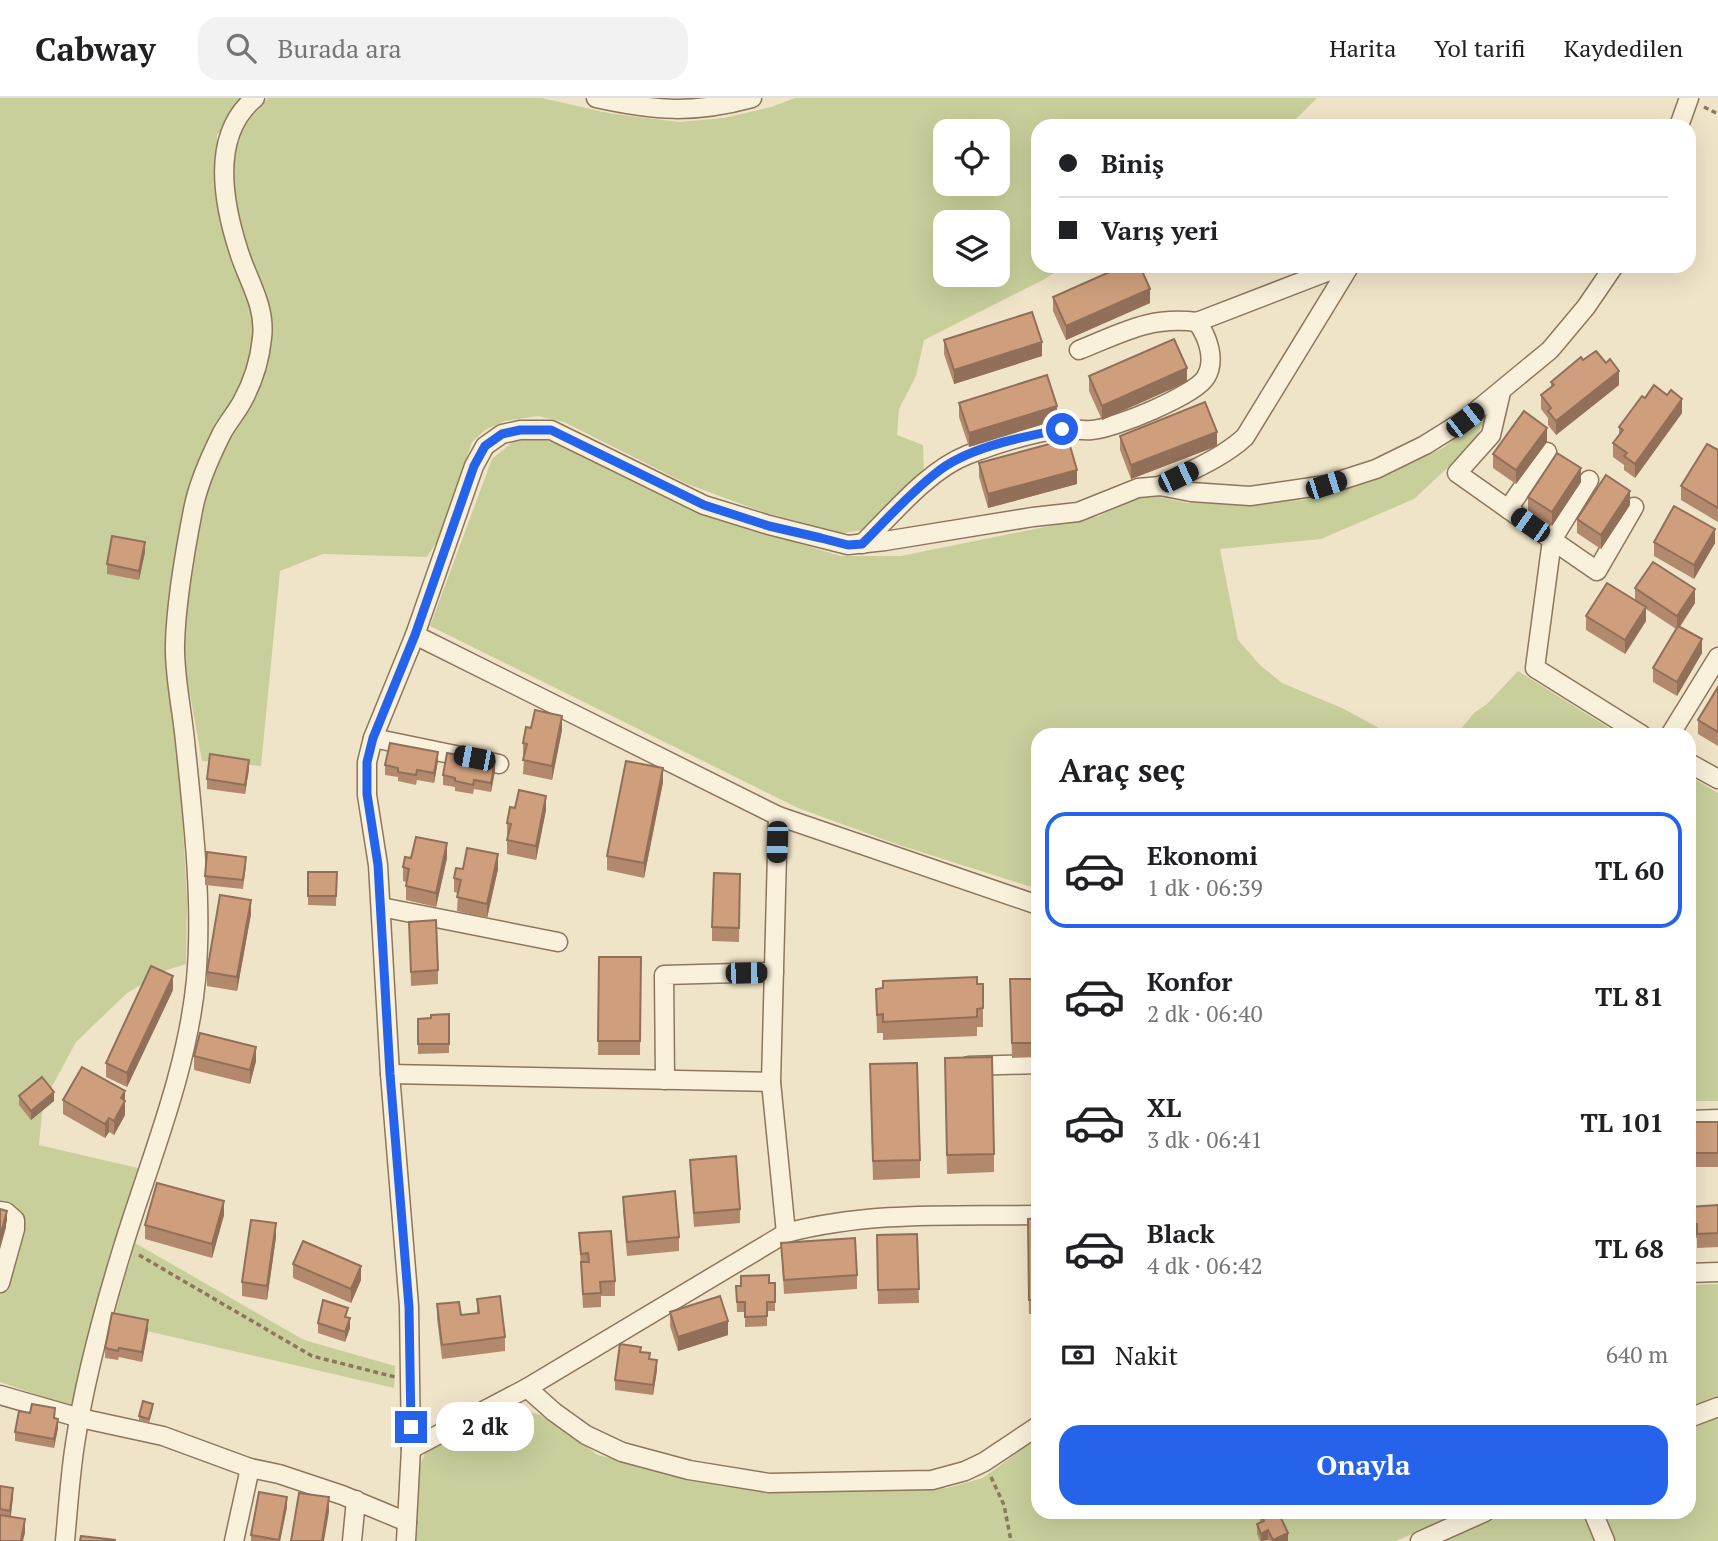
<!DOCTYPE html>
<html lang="tr">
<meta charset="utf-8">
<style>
body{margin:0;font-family:"PT Serif",serif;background:#f2f2f2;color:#202124;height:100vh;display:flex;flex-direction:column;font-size:26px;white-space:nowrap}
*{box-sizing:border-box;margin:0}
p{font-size:23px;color:#757577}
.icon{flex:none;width:38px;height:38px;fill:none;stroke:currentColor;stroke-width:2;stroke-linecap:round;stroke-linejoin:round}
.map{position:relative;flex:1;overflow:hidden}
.drawer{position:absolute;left:1031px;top:630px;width:665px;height:791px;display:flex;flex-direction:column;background:#fff;border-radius:21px;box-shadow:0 7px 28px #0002}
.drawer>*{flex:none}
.banner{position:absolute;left:1031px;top:21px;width:665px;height:154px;border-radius:21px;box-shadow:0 7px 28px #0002;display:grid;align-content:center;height:154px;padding:0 28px;background:#fff}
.tools{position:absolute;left:933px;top:21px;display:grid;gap:14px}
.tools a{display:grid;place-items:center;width:77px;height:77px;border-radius:14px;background:#fff;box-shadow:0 7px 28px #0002;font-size:35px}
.end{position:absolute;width:32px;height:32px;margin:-16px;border:9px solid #2563eb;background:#fff;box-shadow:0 0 0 4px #fff}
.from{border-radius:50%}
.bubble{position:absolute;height:49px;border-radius:21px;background:#fff;box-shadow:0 7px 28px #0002;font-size:23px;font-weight:700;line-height:49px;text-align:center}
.car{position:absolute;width:21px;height:42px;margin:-21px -10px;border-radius:9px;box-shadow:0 0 5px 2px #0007;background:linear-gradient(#222 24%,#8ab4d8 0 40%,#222 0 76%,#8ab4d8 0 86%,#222 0)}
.banner b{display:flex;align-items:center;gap:24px;height:66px;font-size:26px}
.banner b+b{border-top:2px solid #e0e0e0}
.banner i{width:18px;height:18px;background:#202124}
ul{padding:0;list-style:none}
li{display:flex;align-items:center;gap:21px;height:116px;margin:0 14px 10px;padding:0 14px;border:4px solid transparent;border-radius:21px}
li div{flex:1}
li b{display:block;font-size:26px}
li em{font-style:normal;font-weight:700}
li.current{border-color:#2563eb}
li>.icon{width:63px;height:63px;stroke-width:1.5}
h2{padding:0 28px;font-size:32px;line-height:84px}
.pay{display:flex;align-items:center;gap:18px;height:77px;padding:0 28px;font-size:26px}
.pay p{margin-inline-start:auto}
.button{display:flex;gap:14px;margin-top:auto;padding:14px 28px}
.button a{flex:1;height:80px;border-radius:21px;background:#2563eb;color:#fff;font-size:28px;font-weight:700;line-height:80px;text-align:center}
header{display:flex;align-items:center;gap:42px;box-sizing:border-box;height:98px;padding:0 35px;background:#fff;border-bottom:2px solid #e0e0e0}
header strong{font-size:33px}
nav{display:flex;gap:38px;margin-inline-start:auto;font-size:24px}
.search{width:490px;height:63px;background:#f2f2f2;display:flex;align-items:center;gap:18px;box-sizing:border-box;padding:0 24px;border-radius:21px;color:#757577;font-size:26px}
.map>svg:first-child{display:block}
.green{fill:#c9cf9b;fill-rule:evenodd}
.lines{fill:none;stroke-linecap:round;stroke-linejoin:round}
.minor-casing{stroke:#8d765c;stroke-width:21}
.path{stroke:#8d765c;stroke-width:3.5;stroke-dasharray:5 3.5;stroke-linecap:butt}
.minor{stroke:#faf1dc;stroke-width:18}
.wall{fill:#b2896c}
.shaded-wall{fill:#916f58}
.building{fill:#cf9f7d;stroke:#916f58;stroke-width:2}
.route{stroke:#2563eb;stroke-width:9}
</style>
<header>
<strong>Cabway</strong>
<div class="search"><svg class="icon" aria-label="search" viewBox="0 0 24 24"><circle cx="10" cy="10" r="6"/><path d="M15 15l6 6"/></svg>Burada ara</div>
<nav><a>Harita</a><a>Yol tarifi</a><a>Kaydedilen</a></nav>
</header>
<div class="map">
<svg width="1718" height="1443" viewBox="0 0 1718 1443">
<rect width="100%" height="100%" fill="#f0e4c8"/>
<g class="green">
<path d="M0 0H247L217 37V68L256 229 250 269 180 439 166 522 179 659 187 801 186 866 167 872 127 895 76 944 43 1005 39 1047 142 1071 75 1310 0 1284Z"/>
<path d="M268 0H542L608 15 679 24 724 20 771 9 795 0H1317L1289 28H1038V168H1064L1043 182 924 242 916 278 899 311 897 337 923 347 924 376 884 418 862 432 843 435 763 414 687 386 564 324 538 318 505 323 485 332 472 344 441 437 427 459 323 456 280 473 261 668 202 663 182 552 185 524 193 445 201 405 218 356 265 254 272 230 271 214 264 191 239 137 231 69 235 45 245 23ZM945 33H998V86H945ZM945 124H998V177H945Z"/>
<path d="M1488 313 1474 345 1414 401 1321 441 1220 451 1238 542 1260 567 1282 585 1342 610 1392 637H1038V791L899 747 798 710 430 528 492 361 515 342H546L595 362 716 421 841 458H901L1099 418 1132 398H1153L1188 405 1304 402 1378 381 1443 350Z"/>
<path d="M1518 573 1620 637H1456L1474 615 1487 606Z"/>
<path d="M1689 678 1718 695V1003H1689Z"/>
<path d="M135 1145 304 1242 395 1268 394 1290 112 1225Z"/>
<path d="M1718 1186V1300L1689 1311V1187Z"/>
<path d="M520 1311 540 1317 554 1325 598 1357 721 1388 773 1393 947 1390 983 1380 1038 1339V1414H1462L1396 1443H413C415 1414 413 1382 425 1355L488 1316Z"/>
<path d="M1718 1318V1443H1611L1598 1414H1689V1329Z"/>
<path d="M1502 1414H1586L1598 1443H1436Z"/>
</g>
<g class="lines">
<defs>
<g id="minor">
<path d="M596 0C655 13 693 16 752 0"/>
<path d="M1679 28 1689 0"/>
<path d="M1079 252C1122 235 1149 218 1197 224L1342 168 1349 169 1245 339C1221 361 1189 373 1160 388"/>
<path d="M1501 294 1491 337 1457 375 1552 442 1535 570 1642 637"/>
<path d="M1589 382 1552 442 1597 473 1634 409"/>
<path d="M1508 411 1547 354"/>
<path d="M862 446C893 416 927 373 967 357 996 346 1029 335 1060 331 1070 330 1081 333 1092 332 1113 331 1196 297 1206 279 1216 262 1208 239 1197 224"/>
<path d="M415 537 778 718 1038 807"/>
<path d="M1670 637 1718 559"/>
<path d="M373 640 499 666"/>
<path d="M1689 665 1718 681"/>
<path d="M778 718 771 984 786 1135"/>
<path d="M381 809 558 844"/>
<path d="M968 968 1038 966"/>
<path d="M390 976 771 984"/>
<path d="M665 982 664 877 774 874"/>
<path d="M1689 1022 1718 1021"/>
<path d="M0 1113 6 1114 15 1122V1131L0 1185"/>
<path d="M1689 1175 1718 1174"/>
<path d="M527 1290 554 1314 586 1337 622 1354 689 1372 769 1385 932 1382 965 1373 984 1364 1038 1328"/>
<path d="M0 1297 80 1320 163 1338 250 1370 279 1376 342 1397 407 1424"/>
<path d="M1689 1320 1718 1309"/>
<path d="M411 1351 527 1290 786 1135C869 1113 953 1118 1038 1117"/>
<path d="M1593 1414 1605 1443"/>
<path d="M65 1443C68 1411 70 1378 75 1346 85 1279 103 1214 123 1149 150 1061 187 975 196 882 203 806 193 719 185 643 182 611 174 577 175 546 176 505 185 453 193 412 198 385 210 359 222 335 228 324 236 315 242 304 253 284 260 261 262 240 266 208 248 183 239 154 223 105 210 37 255 0"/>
<path d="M234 1443 250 1370"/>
<path d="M352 1443 356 1402"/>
<path d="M406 1443 411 1351 409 1208 390 976 378 767 367 697V664L373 640 415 537 474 368 485 348 502 336 520 332H551L704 407 769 427 848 447 885 443 1033 419 1078 414 1138 390 1160 388 1191 394 1250 398 1326 387 1376 371 1425 347 1465 322 1550 252 1586 209 1614 168"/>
<path d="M1420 1443 1485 1414"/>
</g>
</defs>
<use href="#minor" class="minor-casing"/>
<g class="path">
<path d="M1704 9 1718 16"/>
<path d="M139 1157 312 1258 395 1279"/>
<path d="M991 1379 1004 1407 1011 1443"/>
</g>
<use href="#minor" class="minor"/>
</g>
<g class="wall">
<path d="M1053 199 1150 205 1066 242 1053 213Z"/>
<path d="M944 242 1042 258 954 286 944 256Z"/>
<path d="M1583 262 1619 287 1556 337 1548 327V320L1541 311V297L1551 289V284Z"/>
<path d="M1089 278 1187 284 1102 322 1089 293Z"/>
<path d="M1645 300 1682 315 1635 380 1624 372V367L1613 359V345L1619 336V329Z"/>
<path d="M959 305 1057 322 969 349 959 319Z"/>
<path d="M1120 338 1217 348 1131 381 1120 352Z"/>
<path d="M1547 344 1516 386 1493 370V356Z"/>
<path d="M1718 352V424L1681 402V388Z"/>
<path d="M979 365 1077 386 988 410 979 379Z"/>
<path d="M1581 384 1552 428 1528 413V399Z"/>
<path d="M1630 407 1601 451 1577 435V421Z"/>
<path d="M1654 444 1715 445 1694 481 1654 458Z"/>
<path d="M145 454 139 482 107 476V466Z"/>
<path d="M1635 490 1695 505 1680 529 1702 555 1677 598 1653 584V570L1676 531 1646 511V523L1625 556 1586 532V518L1635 503Z"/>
<path d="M1718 589V648L1698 636V622Z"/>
<path d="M531 630 562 632 552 682 523 676 524 659H523V645Z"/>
<path d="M438 663 434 685 417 682 416 687 398 683V679L385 677V667Z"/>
<path d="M249 671 245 696 207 691V681Z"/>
<path d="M495 673 491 694 474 691 473 696 455 693V689L443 687V677Z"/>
<path d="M663 684 644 780 607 772V758Z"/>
<path d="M515 710 546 712 536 762 507 756V725Z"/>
<path d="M411 760H447L436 809 406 802V784L403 783V769Z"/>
<path d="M246 768 243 791 205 787V778Z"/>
<path d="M463 771H498L487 820 457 813 458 795 454 794V780Z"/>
<path d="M308 774H337L336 808 308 807Z"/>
<path d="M740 790 739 844 712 843V829Z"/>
<path d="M251 816 237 893 207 888V874Z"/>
<path d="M409 824 438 872V886L411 888Z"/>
<path d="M599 859H641L640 957H598Z"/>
<path d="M1010 881H1038V959L1012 960Z"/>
<path d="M977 886 983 910V929H977V938L883 942V935H877L876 891Z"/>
<path d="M173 892 127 989 106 979V965Z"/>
<path d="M449 916V955L418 956V921L431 920Z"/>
<path d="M194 958 256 963 250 986 194 972Z"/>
<path d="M945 979 994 1056V1074L947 1076Z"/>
<path d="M870 985 920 1062V1080L873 1082Z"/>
<path d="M19 998 54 1003 31 1022 19 1007Z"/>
<path d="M63 1002H125V1017L114 1037 109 1034 105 1040 63 1016Z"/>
<rect x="1689" y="1024" width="29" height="45"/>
<path d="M690 1062 740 1111V1125L694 1129 690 1076Z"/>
<path d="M623 1099 679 1139V1153L627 1158 623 1113Z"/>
<path d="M1718 1107V1149L1697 1150V1140L1689 1141V1109Z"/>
<path d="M224 1117 212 1160 145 1141V1127Z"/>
<path d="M1038 1120V1216H1029L1028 1121Z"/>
<path d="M579 1135 615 1183V1198H601V1209L583 1210Z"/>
<path d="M917 1136 919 1205 878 1206 877 1137Z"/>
<path d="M276 1139 267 1202 242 1198V1184Z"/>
<path d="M781 1145 857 1177V1191L784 1196Z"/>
<path d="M293 1166 361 1182 351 1205 293 1180Z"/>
<path d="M775 1185V1213H767V1228L745 1229V1214H737L736 1188Z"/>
<path d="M477 1201 505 1239V1253L442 1261 437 1220V1206L461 1217 477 1215Z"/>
<path d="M670 1214 728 1237 678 1253 670 1228Z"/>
<path d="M348 1220 350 1230 345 1244 318 1235V1225Z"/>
<path d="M148 1232 142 1264 119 1259 118 1262 105 1260V1250Z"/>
<path d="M641 1254 650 1261 657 1272 653 1297 615 1292V1282Z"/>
<path d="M153 1310 149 1325 139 1323V1318Z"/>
<path d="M55 1320 58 1330 54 1350 15 1343V1334Z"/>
<path d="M0 1388 13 1399 11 1418 25 1435 0 1443Z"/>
<path d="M287 1409 280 1443H251V1437Z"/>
<path d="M1257 1414H1278L1288 1443H1269L1268 1442 1260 1443 1257 1436V1426L1260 1424V1416L1258 1417Z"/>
</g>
<g class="shaded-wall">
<path d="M1150 191V205L1066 242V228Z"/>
<path d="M1042 244V258L954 286V272Z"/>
<path d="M1187 270V284L1102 322V308Z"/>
<path d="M1619 273V287L1556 337V323Z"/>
<path d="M1682 301V315L1635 380V366Z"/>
<path d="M1057 308V322L969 349V335Z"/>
<path d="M1547 330V344L1516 386V372Z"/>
<path d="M1217 334V348L1131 381V367Z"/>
<path d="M1581 370V384L1552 428V414Z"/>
<path d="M1077 372V386L988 410V396Z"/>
<path d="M1630 393V407L1601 451V437Z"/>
<path d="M1715 431V445L1694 481V467Z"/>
<path d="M145 444V454L139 482V473Z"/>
<path d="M1695 491V505L1677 532V518Z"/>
<path d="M1646 509V523L1625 556V542Z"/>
<path d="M1702 541V555L1677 598V584Z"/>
<path d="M562 618V632L552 682V668Z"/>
<path d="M438 654V663L434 685V675Z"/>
<path d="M249 662V671L245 696V687Z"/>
<path d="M495 663V673L491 694V685Z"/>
<path d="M663 670V684L644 780V765Z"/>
<path d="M546 698V712L536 762V748Z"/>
<path d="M447 745V760L436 809V795Z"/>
<path d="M498 756V771L487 820V806Z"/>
<path d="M251 802V816L237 893V879Z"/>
<path d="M173 878V892L127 989V975Z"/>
<path d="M256 949V963L250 986V972Z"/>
<path d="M125 993V1017L114 1037V1023L121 1000Z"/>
<path d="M54 994V1003L31 1022V1013Z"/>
<path d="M109 1020V1034L105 1040V1026Z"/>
<path d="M224 1103V1117L212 1160V1146Z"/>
<path d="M7 1113V1123L0 1147V1138Z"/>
<path d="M276 1125V1139L267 1202V1188Z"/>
<path d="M361 1168V1182L351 1205V1191Z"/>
<path d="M350 1220V1230L345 1244V1234Z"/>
<path d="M148 1222V1232L142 1264V1254Z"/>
<path d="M728 1223V1237L678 1253V1239Z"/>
<path d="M657 1262V1272L653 1297V1287Z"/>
<path d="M58 1321V1330L54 1350V1341Z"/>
<path d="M13 1390V1399L10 1422V1413Z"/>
<path d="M287 1399V1409L280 1443H279Z"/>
<path d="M329 1399V1414L324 1443H322Z"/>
<path d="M25 1421V1435L23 1443H21Z"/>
<path d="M1268 1432V1442L1261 1443V1436Z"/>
<path d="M1288 1435V1443H1273V1442Z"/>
</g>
<g class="building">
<path d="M1123 168H1140L1150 191 1066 228 1053 199Z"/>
<path d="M1032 214 1042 244 954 272 944 242Z"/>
<path d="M1174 241 1187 270 1102 308 1089 278Z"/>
<path d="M1596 253 1606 265 1610 261 1619 273 1556 323 1548 313 1551 310 1541 297 1554 287 1551 284 1581 259 1583 262Z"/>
<path d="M1047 277 1057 308 969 335 959 305Z"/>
<path d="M1654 287 1667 297 1671 292 1682 301 1635 366 1624 358 1627 355 1613 345 1623 332 1619 329 1642 298 1645 300Z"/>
<path d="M1205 304 1217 334 1131 367 1120 338Z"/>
<path d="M1524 313 1547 330 1516 372 1493 356Z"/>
<path d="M1068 341 1077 372 988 396 979 365Z"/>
<path d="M1707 346 1718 352V410L1681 388Z"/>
<path d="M1557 355 1581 370 1552 414 1528 399Z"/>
<path d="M1606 377 1630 393 1601 437 1577 421Z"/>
<path d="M1674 408 1715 431 1694 467 1654 444Z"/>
<path d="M112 438 145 444 139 473 107 466Z"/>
<path d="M1653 464 1695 491 1677 518 1635 490Z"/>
<path d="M1607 485 1646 509 1625 542 1586 518Z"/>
<path d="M1678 528 1702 541 1677 584 1653 570Z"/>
<path d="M1718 589V634L1698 622Z"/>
<path d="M535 612 562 618 552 668 523 662 527 646 523 645 526 629 531 630Z"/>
<path d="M390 645 438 654 434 675 417 672 416 677 398 674V670L385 667Z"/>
<path d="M447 655 495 663 491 685 474 682 473 687 455 683V680L443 677Z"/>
<path d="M210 656 249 662 245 687 207 681Z"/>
<path d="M626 663 663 670 644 765 607 758Z"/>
<path d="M519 692 546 698 536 748 507 742 511 726 507 725 510 709 515 710Z"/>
<path d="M416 739 447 745 436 795 406 788 409 771 403 769 405 759 411 760Z"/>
<path d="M467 750 498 756 487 806 457 799 461 782 454 780 456 770 463 771Z"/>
<path d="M207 754 246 759 243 782 205 778Z"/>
<path d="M308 774H337L336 798H308Z"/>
<path d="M714 775 740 776 739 830 712 829Z"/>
<path d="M220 797 251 802 237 879 207 874Z"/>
<path d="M436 822 438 872 411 874 409 824Z"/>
<path d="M599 859H641L640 943H598Z"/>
<path d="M151 868 173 878 127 975 106 965Z"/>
<path d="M977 879V886H983V910L977 911V919L883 924V916L877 917 876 891 883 890V883Z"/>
<path d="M1010 881H1038V945H1012Z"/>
<path d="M449 916V946H418V921L431 920V917Z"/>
<path d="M200 935 256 949 250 972 194 958Z"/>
<path d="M992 959 994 1056 947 1057 945 960Z"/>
<path d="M917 965 920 1062 873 1063 870 966Z"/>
<path d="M82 969 125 993 121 1000 125 1003 114 1023 109 1020 105 1026 63 1002Z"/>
<path d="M42 979 54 994 31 1013 19 998Z"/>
<rect x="1689" y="1024" width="29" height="31"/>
<path d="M736 1058 740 1111 694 1115 690 1062Z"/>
<path d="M157 1085 224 1103 212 1146 145 1127Z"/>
<path d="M675 1093 679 1139 627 1144 623 1099Z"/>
<path d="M1718 1107V1135L1697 1136V1126H1689V1109Z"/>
<path d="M0 1111 7 1113 0 1138Z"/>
<path d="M1038 1120V1202H1029L1028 1121Z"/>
<path d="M251 1122 276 1125 267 1188 242 1184Z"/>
<path d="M611 1133 615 1183 600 1184 601 1195 583 1196 581 1164H589L588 1155 581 1156 579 1135Z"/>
<path d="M917 1136 919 1191 878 1192 877 1137Z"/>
<path d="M855 1140 857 1177 784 1182 781 1145Z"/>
<path d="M303 1143 361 1168 351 1191 293 1166Z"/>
<path d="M769 1177V1185H775V1204H767V1218L745 1219V1204H737L736 1188H741V1178Z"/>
<path d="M500 1198 505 1239 442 1247 437 1206 459 1204 461 1217 479 1215 477 1201Z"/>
<path d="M720 1198 728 1223 678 1239 670 1214Z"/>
<path d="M323 1202 348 1210 345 1219 350 1220 345 1234 318 1225Z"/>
<path d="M112 1215 148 1222 142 1254 119 1250 118 1253 105 1250Z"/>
<path d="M620 1246 641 1249 640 1254 650 1255 649 1261 657 1262 653 1287 615 1282Z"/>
<path d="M143 1303 153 1306 149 1321 139 1318Z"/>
<path d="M32 1306 55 1310 54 1320 58 1321 54 1341 15 1334 19 1313 30 1315Z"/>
<path d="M0 1388 13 1390 10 1413 0 1411Z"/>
<path d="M259 1394 287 1399 279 1442 251 1437Z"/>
<path d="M299 1395 329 1399 322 1443H291Z"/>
<path d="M1260 1414H1278L1288 1435 1273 1442 1268 1432 1261 1436 1257 1426 1264 1423Z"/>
<path d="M0 1417 25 1421 21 1443H0Z"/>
<path d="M81 1438 115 1442V1443H80Z"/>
</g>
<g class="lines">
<path class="route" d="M411 1329 409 1209 390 976 378 767 367 696V664L373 640 415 537 474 368 485 348 502 336 520 332H551L704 407 769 428 821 440 848 447 862 446C886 422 909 396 936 375 967 349 1023 339 1062 331"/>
</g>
</svg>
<div class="tools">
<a><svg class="icon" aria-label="locate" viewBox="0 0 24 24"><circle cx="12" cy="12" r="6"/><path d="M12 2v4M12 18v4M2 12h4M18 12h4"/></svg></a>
<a><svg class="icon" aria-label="layers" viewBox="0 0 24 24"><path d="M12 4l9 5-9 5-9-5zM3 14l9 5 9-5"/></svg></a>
</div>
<i class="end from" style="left:1062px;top:331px"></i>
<i class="end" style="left:411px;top:1329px"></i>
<div class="bubble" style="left:436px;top:1304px;width:98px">2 dk</div>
<i class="car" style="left:1465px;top:322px;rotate:52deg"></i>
<i class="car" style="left:1178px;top:379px;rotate:64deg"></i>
<i class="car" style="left:1326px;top:387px;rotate:72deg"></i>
<i class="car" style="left:1530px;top:427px;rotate:305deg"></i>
<i class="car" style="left:474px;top:660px;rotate:281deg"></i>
<i class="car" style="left:777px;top:744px;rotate:182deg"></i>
<i class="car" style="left:746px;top:875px;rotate:89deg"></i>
<div class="banner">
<b><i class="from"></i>Biniş</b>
<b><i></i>Varış yeri</b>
</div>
<section class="drawer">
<h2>Araç seç</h2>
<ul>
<li class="current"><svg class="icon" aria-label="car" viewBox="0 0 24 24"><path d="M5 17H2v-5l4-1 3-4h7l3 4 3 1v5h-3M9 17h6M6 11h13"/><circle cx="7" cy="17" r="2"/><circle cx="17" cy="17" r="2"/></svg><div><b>Ekonomi</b><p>1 dk · 06:39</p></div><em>TL 60</em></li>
<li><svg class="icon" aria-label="car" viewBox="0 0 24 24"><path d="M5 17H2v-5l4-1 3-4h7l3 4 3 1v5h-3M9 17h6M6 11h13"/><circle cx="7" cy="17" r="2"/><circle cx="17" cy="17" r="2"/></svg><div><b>Konfor</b><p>2 dk · 06:40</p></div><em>TL 81</em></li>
<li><svg class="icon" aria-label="car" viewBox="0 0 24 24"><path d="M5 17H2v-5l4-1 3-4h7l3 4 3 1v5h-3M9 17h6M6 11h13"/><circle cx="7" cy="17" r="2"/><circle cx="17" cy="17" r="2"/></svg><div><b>XL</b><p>3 dk · 06:41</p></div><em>TL 101</em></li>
<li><svg class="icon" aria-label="car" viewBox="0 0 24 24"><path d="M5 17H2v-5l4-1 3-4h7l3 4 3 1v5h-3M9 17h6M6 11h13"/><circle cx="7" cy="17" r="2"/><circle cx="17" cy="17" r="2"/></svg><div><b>Black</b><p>4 dk · 06:42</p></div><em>TL 68</em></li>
</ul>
<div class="pay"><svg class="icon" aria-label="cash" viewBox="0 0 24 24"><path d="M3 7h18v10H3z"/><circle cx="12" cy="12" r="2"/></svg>Nakit<p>640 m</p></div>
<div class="button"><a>Onayla</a></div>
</section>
</div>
